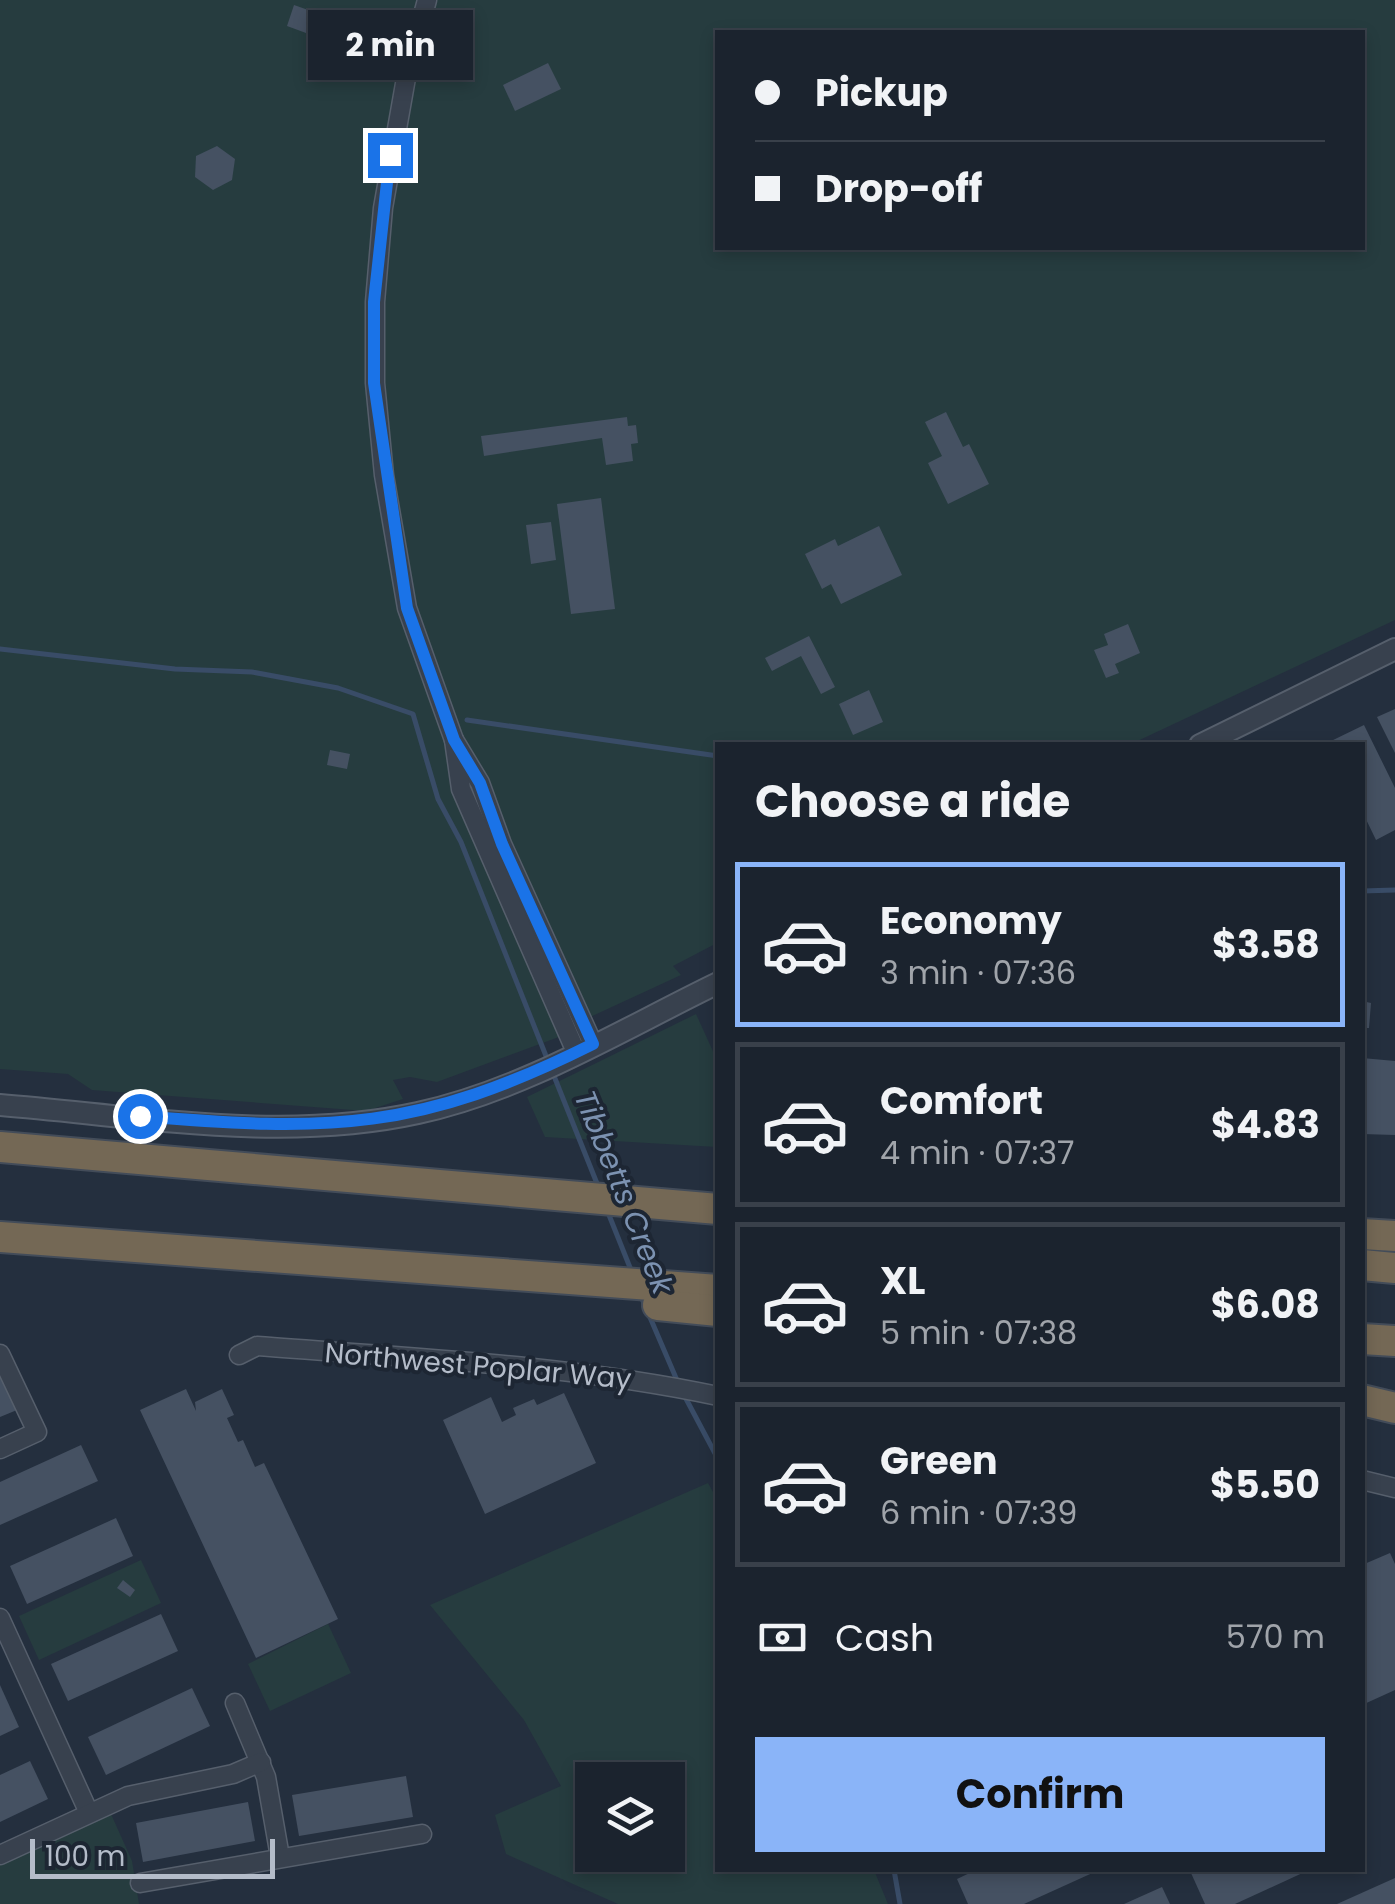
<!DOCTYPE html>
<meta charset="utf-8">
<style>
body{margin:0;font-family:Poppins,sans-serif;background:#242b36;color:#f1f3f6;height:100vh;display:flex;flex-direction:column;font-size:38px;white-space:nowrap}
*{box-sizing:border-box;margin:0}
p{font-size:32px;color:#a0a4aa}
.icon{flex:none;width:55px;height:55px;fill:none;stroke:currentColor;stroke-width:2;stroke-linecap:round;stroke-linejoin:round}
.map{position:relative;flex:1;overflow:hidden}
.drawer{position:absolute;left:715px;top:742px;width:650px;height:1130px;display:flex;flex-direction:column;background:#1b232e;border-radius:0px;box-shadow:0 5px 15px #0003,0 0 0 2px #39404a}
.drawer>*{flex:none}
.banner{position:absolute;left:715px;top:30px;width:650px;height:220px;border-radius:0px;box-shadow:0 5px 15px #0003,0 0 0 2px #39404a;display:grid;align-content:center;height:220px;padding:0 40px;background:#1b232e}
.fabs{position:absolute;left:575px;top:1762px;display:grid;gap:20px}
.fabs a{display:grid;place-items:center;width:110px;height:110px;border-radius:0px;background:#1b232e;box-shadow:0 5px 15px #0003,0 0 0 2px #39404a;font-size:50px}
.scale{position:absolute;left:30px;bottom:25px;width:245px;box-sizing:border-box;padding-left:10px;border:5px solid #b4bcc9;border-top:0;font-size:28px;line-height:35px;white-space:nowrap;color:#b4bcc9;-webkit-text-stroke:8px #1d2633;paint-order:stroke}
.end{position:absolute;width:45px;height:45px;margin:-22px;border:12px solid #1a73e8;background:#fff;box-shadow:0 0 0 5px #fff}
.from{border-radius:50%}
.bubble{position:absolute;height:70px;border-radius:0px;background:#1b232e;box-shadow:0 5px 15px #0003,0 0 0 2px #39404a;font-size:32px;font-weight:700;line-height:70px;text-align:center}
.banner b{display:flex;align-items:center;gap:35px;height:95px;font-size:38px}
.banner b+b{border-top:2px solid #39404a}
.banner i{width:25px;height:25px;background:#f1f3f6}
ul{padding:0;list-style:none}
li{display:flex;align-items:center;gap:30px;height:165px;margin:0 20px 15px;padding:0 20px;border:5px solid #39404a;border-radius:0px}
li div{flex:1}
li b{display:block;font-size:38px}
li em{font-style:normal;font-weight:700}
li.selected{border-color:#8ab4f8}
li>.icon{width:90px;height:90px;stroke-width:1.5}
h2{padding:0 40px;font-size:45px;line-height:120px}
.pay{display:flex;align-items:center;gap:25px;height:110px;padding:0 40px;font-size:38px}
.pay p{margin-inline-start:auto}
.button{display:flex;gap:20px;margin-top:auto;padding:20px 40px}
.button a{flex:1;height:115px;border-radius:0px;background:#8ab4f8;color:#111;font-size:40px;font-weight:700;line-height:115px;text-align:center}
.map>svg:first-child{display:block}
.green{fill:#263c3f;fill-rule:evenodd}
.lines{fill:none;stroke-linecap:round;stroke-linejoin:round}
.stream{stroke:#394c67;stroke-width:5}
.building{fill:#455162}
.minor-casing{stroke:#565f6c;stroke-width:21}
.tertiary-casing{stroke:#565f6c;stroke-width:24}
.motorway-casing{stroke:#434c59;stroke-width:34}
.minor{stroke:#38414e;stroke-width:18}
.tertiary{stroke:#38414e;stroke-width:20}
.motorway{stroke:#746855;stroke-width:30}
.route{stroke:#1a73e8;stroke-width:12}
.labels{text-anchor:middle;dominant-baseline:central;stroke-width:8;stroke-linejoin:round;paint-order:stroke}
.street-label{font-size:28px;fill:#b4bcc9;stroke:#1d2633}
.water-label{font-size:30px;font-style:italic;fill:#7c92b1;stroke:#1d2633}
</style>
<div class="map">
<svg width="1395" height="1904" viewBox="0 0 1395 1904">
<rect width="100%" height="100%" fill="#242f3e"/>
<g class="green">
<path d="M0 0H1395V620L1129 745H718L717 943 673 966 681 975 588 1018 586 1027 437 1082 410 1077 393 1080 403 1099 366 1111 92 1090 68 1074 0 1069ZM718 32H1362V248H718Z"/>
<path d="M696 1014 717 1060V1147L545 1137 527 1097Z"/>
<path d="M708 1483 718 1501V1870H874L888 1904H618L506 1854 495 1815 561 1786 524 1720 430 1605ZM668 1780V1855H592V1780Z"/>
<path d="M141 1560 161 1603 39 1660 19 1616Z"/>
<path d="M328 1624 351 1673 270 1711 248 1664Z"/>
<path d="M107 1805 132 1861 139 1904H0V1855Z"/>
</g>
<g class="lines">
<g class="stream">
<path d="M0 649 175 669 252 672 338 688 413 714 438 799 461 842 548 1061"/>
<path d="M467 720 718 756"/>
<path d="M1362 891 1395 890"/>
<path d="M552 1071 598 1186"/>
<path d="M607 1210 633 1275"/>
<path d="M640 1294 679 1385"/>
<path d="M684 1395 718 1459"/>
<path d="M894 1870 900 1904"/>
</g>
</g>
<g class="building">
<path d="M294 5 314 12 306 33 287 26Z"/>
<path d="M548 63 561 89 515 111 503 85Z"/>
<path d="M217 146 235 159 232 180 213 190 195 177 196 156Z"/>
<path d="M946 412 963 447 969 444 989 484 948 504 928 463 942 456 925 422Z"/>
<path d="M627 417 628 426 636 425 638 443 631 444 633 461 606 465 602 438 484 456 481 436Z"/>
<path d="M601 498 615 609 571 614 557 504Z"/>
<path d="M551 522 556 560 531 564 526 525Z"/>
<path d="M879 526 902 575 841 604 831 584 822 589 805 554 835 539 838 546Z"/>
<path d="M1128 624 1140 653 1115 664 1119 673 1106 678 1094 650 1108 645 1104 634Z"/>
<path d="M809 636 835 687 821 694 801 656 772 671 765 658Z"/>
<path d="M869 690 883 722 853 735 839 704Z"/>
<path d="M1395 709V753L1377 717Z"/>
<path d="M1364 725 1395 788V830L1376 840 1362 811V745L1329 742Z"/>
<path d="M330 750 350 754 347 769 327 765Z"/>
<path d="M1362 1001 1371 1003 1369 1028H1362Z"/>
<path d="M1362 1058 1395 1061V1135L1362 1134Z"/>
<path d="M0 1374 17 1410 0 1417Z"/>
<path d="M186 1389 196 1411 195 1402 222 1389 234 1415 227 1418 238 1442 243 1440 255 1467 264 1463 338 1619 256 1658 140 1410Z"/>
<path d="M564 1393 596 1463 485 1514 443 1420 491 1397 502 1422 516 1415 513 1408 534 1399 537 1405Z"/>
<path d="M81 1445 98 1481 0 1525V1482Z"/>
<path d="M116 1518 133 1556 27 1604 10 1566Z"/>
<path d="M1390 1553 1395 1564V1690L1362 1705V1565Z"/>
<path d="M123 1580 135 1590 130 1597 117 1588Z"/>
<path d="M161 1614 178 1651 68 1701 51 1664Z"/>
<path d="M0 1685 19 1727 0 1736Z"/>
<path d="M192 1688 210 1726 106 1775 88 1737Z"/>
<path d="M30 1761 48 1799 0 1822V1775Z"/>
<path d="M406 1776 413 1817 299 1836 292 1795Z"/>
<path d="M248 1802 255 1841 143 1862 136 1823Z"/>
<path d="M976 1870H1099L1024 1904H968L957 1879Z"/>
<path d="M1198 1870H1309L1235 1904H1205L1191 1873Z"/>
<path d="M1395 1878V1904H1337Z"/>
<path d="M1162 1887 1170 1904H1124Z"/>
</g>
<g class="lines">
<defs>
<g id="minor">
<path d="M427 0 406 78 383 208 375 302V383L384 475 407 608 454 740 480 783 502 844 593 1044"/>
<path d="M454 740 461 789 576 1052"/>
<path d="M0 1354 37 1432 0 1449"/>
<path d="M239 1355 257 1346C410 1358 567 1364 718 1396"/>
<path d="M1362 1480 1395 1488"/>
<path d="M0 1618 89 1813"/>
<path d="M235 1703 266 1777 280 1857"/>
<path d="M0 1855 128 1796 233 1774 261 1762"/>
<path d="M140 1883 422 1834"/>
</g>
<g id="tertiary">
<path d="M1200 745 1395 649"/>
<path d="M0 1105C137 1116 282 1143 418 1113 524 1090 621 1030 718 983"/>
</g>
<g id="motorway">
<path d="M0 1147 718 1209"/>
<path d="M1362 1234 1395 1236"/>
<path d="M0 1237 718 1290"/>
<path d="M1362 1265 1395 1268"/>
<path d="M658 1305 718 1311"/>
<path d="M1362 1339 1395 1341"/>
<path d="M1362 1400 1395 1408"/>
</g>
</defs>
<use href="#minor" class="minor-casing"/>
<use href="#tertiary" class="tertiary-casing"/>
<use href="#motorway" class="motorway-casing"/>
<use href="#minor" class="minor"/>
<use href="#tertiary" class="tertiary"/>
<use href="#motorway" class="motorway"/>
</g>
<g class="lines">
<path class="route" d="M140 1116C330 1132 419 1131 593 1044L502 844 480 783 454 740 407 608 374 383V302L390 155"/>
</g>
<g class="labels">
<g class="street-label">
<text transform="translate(478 1366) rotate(5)">Northwest Poplar Way</text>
</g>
<g class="water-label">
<text transform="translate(624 1192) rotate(68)">Tibbetts Creek</text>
</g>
</g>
</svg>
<div class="fabs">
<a><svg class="icon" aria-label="layers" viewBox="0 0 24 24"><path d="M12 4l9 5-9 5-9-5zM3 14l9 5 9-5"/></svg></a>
</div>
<div class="scale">100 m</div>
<i class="end from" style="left:140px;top:1116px"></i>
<i class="end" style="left:390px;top:155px"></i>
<div class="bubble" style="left:308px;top:10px;width:165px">2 min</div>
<div class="banner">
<b><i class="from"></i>Pickup</b>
<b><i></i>Drop-off</b>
</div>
<section class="drawer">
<h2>Choose a ride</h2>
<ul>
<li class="selected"><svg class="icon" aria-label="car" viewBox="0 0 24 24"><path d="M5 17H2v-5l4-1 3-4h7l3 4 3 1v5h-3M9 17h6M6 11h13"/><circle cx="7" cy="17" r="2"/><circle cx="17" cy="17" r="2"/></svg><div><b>Economy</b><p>3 min · 07:36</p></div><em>$3.58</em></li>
<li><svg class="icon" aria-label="car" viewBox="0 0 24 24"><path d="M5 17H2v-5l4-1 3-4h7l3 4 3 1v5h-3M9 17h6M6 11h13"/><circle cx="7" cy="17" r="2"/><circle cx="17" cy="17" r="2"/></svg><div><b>Comfort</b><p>4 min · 07:37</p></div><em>$4.83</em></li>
<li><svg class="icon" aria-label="car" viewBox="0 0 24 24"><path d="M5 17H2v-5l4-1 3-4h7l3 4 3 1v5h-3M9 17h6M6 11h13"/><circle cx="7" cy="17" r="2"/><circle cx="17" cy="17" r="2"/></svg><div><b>XL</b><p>5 min · 07:38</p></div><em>$6.08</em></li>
<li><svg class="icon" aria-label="car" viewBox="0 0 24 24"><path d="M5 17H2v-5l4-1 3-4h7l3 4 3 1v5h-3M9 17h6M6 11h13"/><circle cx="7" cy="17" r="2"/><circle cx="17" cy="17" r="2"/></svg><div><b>Green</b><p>6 min · 07:39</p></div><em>$5.50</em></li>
</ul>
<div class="pay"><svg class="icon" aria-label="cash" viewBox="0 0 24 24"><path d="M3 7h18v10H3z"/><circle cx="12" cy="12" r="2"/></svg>Cash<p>570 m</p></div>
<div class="button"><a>Confirm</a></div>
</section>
</div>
